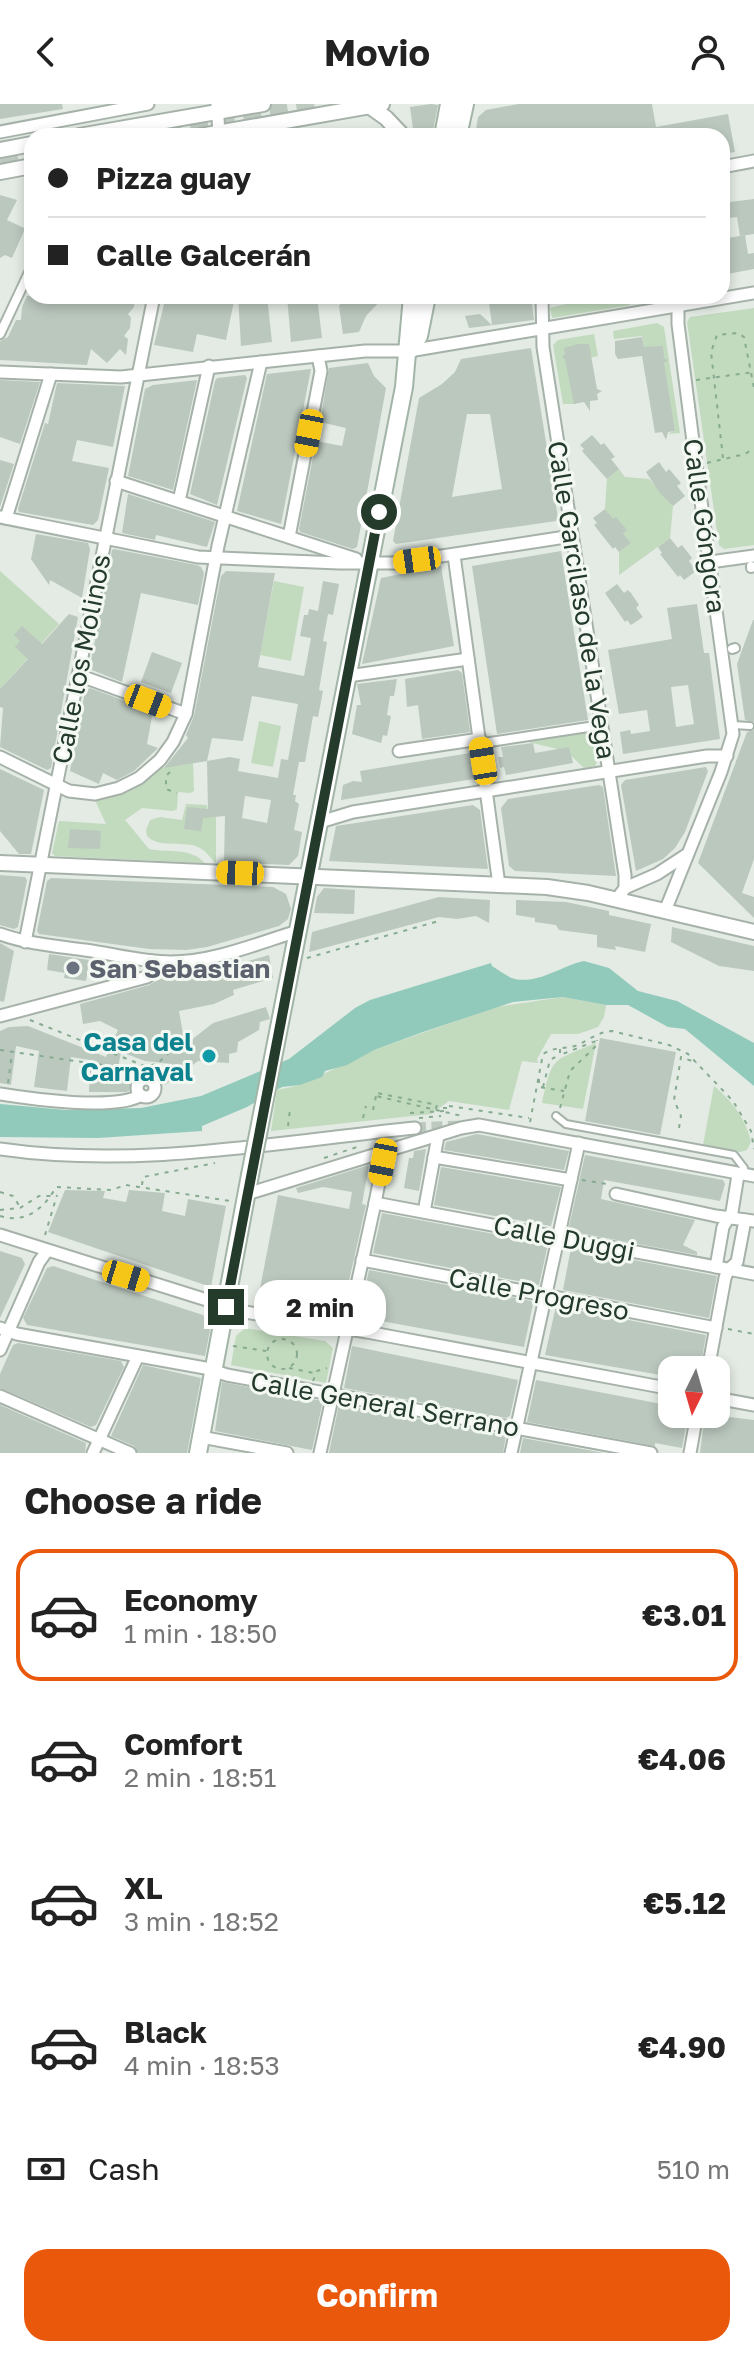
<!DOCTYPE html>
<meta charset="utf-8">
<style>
body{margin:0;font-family:"Golos Text",sans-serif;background:#f6f6f6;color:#222;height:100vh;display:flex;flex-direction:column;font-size:30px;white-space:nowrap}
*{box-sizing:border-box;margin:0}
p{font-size:26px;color:#767676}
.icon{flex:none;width:44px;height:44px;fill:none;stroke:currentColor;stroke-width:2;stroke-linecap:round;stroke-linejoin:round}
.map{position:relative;height:1349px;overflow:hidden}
.drawer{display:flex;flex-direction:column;background:#fff;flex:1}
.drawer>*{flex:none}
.guide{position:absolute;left:24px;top:24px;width:706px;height:176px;border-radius:24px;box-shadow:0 4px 12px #0003;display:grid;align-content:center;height:176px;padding:0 24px;background:#fff}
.needle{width:52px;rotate:185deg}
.tools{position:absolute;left:658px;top:1252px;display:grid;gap:16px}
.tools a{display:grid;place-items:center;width:72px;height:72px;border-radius:16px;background:#fff;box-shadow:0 4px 12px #0003;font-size:40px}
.end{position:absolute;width:36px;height:36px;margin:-18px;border:10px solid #243a2b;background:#fff;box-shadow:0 0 0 4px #fff}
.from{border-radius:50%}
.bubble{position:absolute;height:56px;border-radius:24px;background:#fff;box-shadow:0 4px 12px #0003;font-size:26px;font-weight:700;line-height:56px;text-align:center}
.car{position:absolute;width:24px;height:48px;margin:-24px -12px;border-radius:10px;box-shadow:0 0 6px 2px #0007;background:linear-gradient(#f5c518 24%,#345 0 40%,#f5c518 0 76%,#345 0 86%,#f5c518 0)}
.guide b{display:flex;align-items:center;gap:28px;height:76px;font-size:30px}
.guide b+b{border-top:2px solid #e0e0e0}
.guide i{width:20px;height:20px;background:#222}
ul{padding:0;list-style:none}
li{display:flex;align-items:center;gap:24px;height:132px;margin:0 16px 12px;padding:0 8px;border:4px solid transparent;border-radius:24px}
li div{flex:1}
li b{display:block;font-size:30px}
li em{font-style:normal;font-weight:700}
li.on{border-color:#ea580c}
li>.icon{width:72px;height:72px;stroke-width:1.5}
h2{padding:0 24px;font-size:36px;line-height:96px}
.pay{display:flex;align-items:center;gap:20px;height:88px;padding:0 24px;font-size:30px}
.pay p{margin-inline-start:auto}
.action{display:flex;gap:16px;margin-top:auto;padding:16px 24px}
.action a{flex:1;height:92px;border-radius:24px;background:#ea580c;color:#fff;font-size:32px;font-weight:700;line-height:92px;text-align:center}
header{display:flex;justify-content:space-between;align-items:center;height:104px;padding:0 24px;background:#fff;font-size:36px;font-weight:700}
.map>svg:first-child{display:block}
.green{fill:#c2dabe}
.water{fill:#91cabb}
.building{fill:#bbc8be;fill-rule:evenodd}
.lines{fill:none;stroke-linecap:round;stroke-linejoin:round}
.minor-tunnel{stroke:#bdc8bf;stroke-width:11;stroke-dasharray:11 5.5;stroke-linecap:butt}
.trunk-tunnel{stroke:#bdc8bf;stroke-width:18;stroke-dasharray:18 9;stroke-linecap:butt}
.service-casing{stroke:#a6b2a9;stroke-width:10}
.pedestrian-casing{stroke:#a6b2a9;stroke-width:12}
.minor-casing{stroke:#a6b2a9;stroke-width:15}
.tertiary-casing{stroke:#a6b2a9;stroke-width:18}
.secondary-casing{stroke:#a2b5a7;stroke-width:20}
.path{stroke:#87ab90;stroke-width:2;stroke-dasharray:4 6;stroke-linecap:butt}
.service{stroke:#fff;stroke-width:6}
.pedestrian{stroke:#fff;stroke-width:8}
.minor{stroke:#fff;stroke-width:11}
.tertiary{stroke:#fff;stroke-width:14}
.secondary{stroke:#fff;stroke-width:16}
.secondary-bridge-casing{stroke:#a2b5a7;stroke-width:20;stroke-linecap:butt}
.secondary-bridge{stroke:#fff;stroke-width:16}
.route{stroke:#243a2b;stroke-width:10}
.worship-dot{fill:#6b7280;stroke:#f3f8f3;stroke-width:3}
.culture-dot{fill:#0f9aa8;stroke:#f3f8f3;stroke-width:3}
.labels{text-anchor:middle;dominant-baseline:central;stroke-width:6;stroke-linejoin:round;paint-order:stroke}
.street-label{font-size:26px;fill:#243a2b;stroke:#f3f8f3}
.worship-label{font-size:26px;font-weight:bold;fill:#5b616d;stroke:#f3f8f3;text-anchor:start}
.culture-label{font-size:26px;font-weight:bold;fill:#0d838f;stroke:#f3f8f3;text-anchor:end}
</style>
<header><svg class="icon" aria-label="back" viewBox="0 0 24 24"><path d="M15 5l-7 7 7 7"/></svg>Movio<svg class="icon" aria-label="person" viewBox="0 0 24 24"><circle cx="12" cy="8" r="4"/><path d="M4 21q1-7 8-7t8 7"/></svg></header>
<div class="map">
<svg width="754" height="1349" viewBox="0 0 754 1349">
<rect width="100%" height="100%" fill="#e3ebe4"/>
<g class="green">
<path d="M573 192H628L630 201 552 214 550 204 570 199 568 193Z"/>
<path d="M754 204V441L724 445 719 441 687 218 690 213Z"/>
<path d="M657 219 664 223 680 329 668 330 675 326 656 243H644L642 232 614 235 613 227Z"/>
<path d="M594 230 598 252 590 254 589 240 566 244 576 300H563L553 241 558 236Z"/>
<path d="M619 365 625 373 649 375 673 402 670 434 619 471V448L631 439 605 405 607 375Z"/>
<path d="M0 467 59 520 0 585Z"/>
<path d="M274 477 304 483 291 557 260 551Z"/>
<path d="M259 617 281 622 273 663 251 659Z"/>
<path d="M592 626 597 658 595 662 584 664 566 647 524 637Z"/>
<path d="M193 659 194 687 190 689 178 688 177 705 173 707 142 704 125 716 149 745C169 749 190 743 205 759L55 752 52 749 59 717 106 720 95 696 132 686 161 664Z"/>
<path d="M186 700 207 701 208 713H216V759C211 755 206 746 198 743 181 736 160 745 147 732L146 726 150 716 160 713 182 716Z"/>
<path d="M563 893 606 901 604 913 598 923 578 930H551L537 955 538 959 522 957 509 1006 449 997 431 1010 271 1027 277 986 300 981 374 946 496 903Z"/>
<path d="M596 939 583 1005 542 999C553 951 551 958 596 939Z"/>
<path d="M714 982C732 997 746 1015 751 1038L747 1046 740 1048 703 1041Z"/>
<path d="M245 1224 325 1237 333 1244 326 1279 231 1261 236 1232Z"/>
</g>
<path class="water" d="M584 857 609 864 638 887 677 897 754 939V982L685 925 668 923 628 901H606L563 893 513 898 423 928 374 946 347 961 325 967 322 973 300 981 282 983 247 1003 202 1022V1027L98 1034 0 1033V1000L66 1006 141 1004 201 992 289 955 355 904 370 896 491 859 492 862C499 866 507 873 515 875 539 880 561 862 584 857Z"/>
<g class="building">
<path d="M0 0H62L63 5 0 15Z"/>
<path d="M431 0 438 1 432 32H419L418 25H413L410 3Z"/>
<path d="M518 0H652L656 23 728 10 735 48 722 50V32H475L478 13 486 6Z"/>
<path d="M0 91 17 96 7 116 24 124 32 106V131L24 127 12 154 5 151 0 154Z"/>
<path d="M754 95V130L740 132 737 113 722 115V99Z"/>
<path d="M745 131 748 150 754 149V165L722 171V155L730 153 728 134Z"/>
<path d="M27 192H107L113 198 118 192H135L134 203 128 210 131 214 130 224 124 232 128 235 126 251 120 245 107 259 91 245 87 261 0 256V237L8 233 16 216H21L22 203Z"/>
<path d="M166 192H235L226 236 197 230 193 248 154 241Z"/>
<path d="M238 192H267L272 238 241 242Z"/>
<path d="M287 192H317L322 234 291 238Z"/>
<path d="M346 192H385L366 212 359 228 343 230 339 202Z"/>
<path d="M519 192H531L534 216 469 224 465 212 480 210 492 221 489 199 520 198Z"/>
<path d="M642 233 644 243 663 242 664 254 668 256 664 259 675 327 668 328 666 336 662 328 655 329 642 252 618 255 615 250V237Z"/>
<path d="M578 240H589L597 285 602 287 597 290 598 296 590 297V307L584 298 574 300 565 255 562 253 565 250 564 244Z"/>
<path d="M531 244 558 414 556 417 396 440 393 437 419 294 442 280 455 268 461 255ZM467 310H490L502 385 452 393Z"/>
<path d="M368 259 374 272 386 284 357 443 353 445 300 428 299 425 316 337 342 342 346 324 320 318 329 264Z"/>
<path d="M311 265 281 420 237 407 267 270Z"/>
<path d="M245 271 247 274 217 401 190 390 215 277 217 274Z"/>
<path d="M0 276 40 278 20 340 0 333Z"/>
<path d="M197 276 173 386 128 372 145 285 153 281Z"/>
<path d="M57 279 125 282 113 343 77 336 72 357 109 364 98 416 93 421 19 408 18 405 45 319 48 320Z"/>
<path d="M592 331 601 341 604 339 615 353 611 355 619 365 607 375 582 347 584 345 580 341Z"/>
<path d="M0 356 14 360 0 403Z"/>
<path d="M659 358 666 368 669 365 681 379 677 382 685 392 673 402 659 388 646 368Z"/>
<path d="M128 390 215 418 207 443 156 431 155 436 122 429Z"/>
<path d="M605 405 613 415 616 413 627 426 623 429 631 439 619 448 615 443 613 445 594 421 597 419 593 414Z"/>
<path d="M36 430 88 439 90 445 82 494 50 476 49 481 31 455Z"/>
<path d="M670 434 678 444 682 441 692 454 689 457 696 467 684 476 680 471 678 473 660 450 662 449 658 443Z"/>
<path d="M114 445 197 461 201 463 204 469 198 501 141 489 122 578 92 566 90 563 112 446Z"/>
<path d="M561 447 588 616 497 630 472 462Z"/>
<path d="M441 462 454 542 362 560 381 474Z"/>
<path d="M226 467 275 469 258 563 304 572 311 534 300 532 304 511H308L309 505 318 507 323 477 339 480 333 511 328 510 323 537 327 538 319 586 323 587 318 613 313 612 305 658H299L293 691H296L295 697 299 700 294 726 302 728 298 752 289 761 224 758 225 712 203 714 201 727 184 725 187 703 208 705 207 657 164 664 188 634 186 631 194 612 221 472ZM252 592 298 600 288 656 281 655 278 674 238 667 240 655 230 653 207 657 212 634 243 637ZM245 692 271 696 267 719 242 714Z"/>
<path d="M617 480 624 489 628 486 631 489 639 501 636 504 643 513 631 521 627 516 625 518 605 489Z"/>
<path d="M697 500 704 549H709L720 635 623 650 620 628 630 626 631 630 650 627 647 606 619 610 608 546 672 535 667 504ZM688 581 694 620 676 623 671 583Z"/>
<path d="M69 510 78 513 51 664 47 666 0 643 3 604 0 603V585L28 555 15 543 20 537 14 531 22 522 42 540Z"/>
<path d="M753 516H754V618L745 616 737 560Z"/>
<path d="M152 548 182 559 171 589 141 578Z"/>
<path d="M458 566 462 569 470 628 422 635 418 601 407 603 405 575Z"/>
<path d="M397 575 394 592H390L387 611 391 612 387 632 383 631 381 639 352 630 357 601H361L357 580Z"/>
<path d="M90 584 153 607 147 640 158 644 134 667 117 676 103 669 99 680 70 667 85 588Z"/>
<path d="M754 626V755L742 789 754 793V814L698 759 747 628Z"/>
<path d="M533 639 535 649 569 643 573 659 506 671 504 663 500 664 498 653H503L501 643Z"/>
<path d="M470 649 474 675 341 696 343 681 353 677 362 678 360 667Z"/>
<path d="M706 663 708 667 685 728 675 744 663 755 636 767 621 681 625 676Z"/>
<path d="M0 665 44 686 31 750H19L0 727Z"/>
<path d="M599 681 603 683 616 772 515 767 509 762 501 704 508 695Z"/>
<path d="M473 701 480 706 488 765 329 757 336 722Z"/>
<path d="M70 725 101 727 100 745 68 744Z"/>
<path d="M0 771 25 773 27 776 18 823 14 825 0 821Z"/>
<path d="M51 774 273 783 286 790 291 805 288 815 279 822 207 843 186 846 149 845 39 830 37 827 47 777Z"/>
<path d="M324 784 355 786 354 810 314 809 317 793Z"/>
<path d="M439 793 490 796 489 819 476 812 457 815 439 813 309 848 312 828Z"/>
<path d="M516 796 566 798 609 807V811L651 820 645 848 615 842 616 846 597 843V831L559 826 556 821 535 818V814L516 811Z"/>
<path d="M672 823 754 842V867L719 862 671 838Z"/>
<path d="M0 839 14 847 4 898 0 897Z"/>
<path d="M49 850 89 856 86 877 64 874 65 869 47 866Z"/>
<path d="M269 851 273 874 233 886 234 891 214 900 179 907 185 941 213 919 266 903 270 915 260 918 259 926 238 938 237 948 229 950V959L198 957 165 981 166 972 157 968 172 960 145 957 121 948 117 970 135 973 133 985 126 988H89L90 956 71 953 67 987 34 983 39 947 16 942 11 981 0 979V927L9 923 28 922 106 953 118 926 100 917 83 920 80 900 149 881 158 876 197 864 227 858 228 863Z"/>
<path d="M600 934 676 948 660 1031 585 1017Z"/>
<path d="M477 1030 569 1047 564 1066 444 1046 446 1038Z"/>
<path d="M426 1045 419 1087 404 1084 409 1054H413L414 1047Z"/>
<path d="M585 1051 723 1076 725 1080 720 1097 604 1076 601 1095 695 1116 683 1141 697 1148V1151L568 1127Z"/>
<path d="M369 1061 362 1100 366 1101 342 1208 258 1195 278 1091 349 1105 352 1088 323 1083 298 1089 296 1084Z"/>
<path d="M441 1063 561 1083 551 1122 434 1101Z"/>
<path d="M65 1086 105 1087 103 1094 126 1098 129 1086 165 1089 162 1107 185 1112 188 1095 226 1102 211 1183 48 1128Z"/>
<path d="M382 1109 548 1140 539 1181 373 1149Z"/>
<path d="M571 1144 717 1172 709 1214 563 1186Z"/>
<path d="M0 1147 22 1154 25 1160 0 1214Z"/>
<path d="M53 1162 209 1213 212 1216 205 1252 27 1221 23 1214 47 1164Z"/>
<path d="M369 1166 531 1197 533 1200 524 1243 359 1213Z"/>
<path d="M556 1202 706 1231 700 1266H672V1273L545 1251Z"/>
<path d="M18 1239 121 1257 124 1263 96 1321 91 1323 0 1284V1270L13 1241Z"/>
<path d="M352 1242 518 1276 510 1312 506 1314 344 1284Z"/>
<path d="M143 1261 201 1274 187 1349H138L134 1342 111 1332Z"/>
<path d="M536 1276 672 1302V1310H688L682 1344 655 1339V1342L527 1318Z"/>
<path d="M222 1278 323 1297 312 1346 215 1327Z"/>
<path d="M339 1300 506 1331 503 1349H329Z"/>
<path d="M0 1301 86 1339 85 1349H0Z"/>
<path d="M705 1310 754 1316V1349H700Z"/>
<path d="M523 1334 604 1349H520Z"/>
</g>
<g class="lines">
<path class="minor-tunnel" d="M415 1024 462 1022"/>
<g class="trunk-tunnel">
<path d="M137 32 321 0"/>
<path d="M0 56 32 50"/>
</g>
<defs>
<g id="service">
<path d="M733 621 750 622"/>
<path d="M556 1012 566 1020 734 1051 744 1064V1072"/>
</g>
<g id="pedestrian">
<path d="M0 230 32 162"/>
<path d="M751 462V464"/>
<path d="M732 545 735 544"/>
<path d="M490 638 595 622"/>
</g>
<g id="minor">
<path d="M217 0 219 29"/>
<path d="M0 28 148 0"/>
<path d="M722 63 754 57"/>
<path d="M542 192 543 243 625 771V784L616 796"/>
<path d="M0 268 121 273 365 247H409L754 189"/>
<path d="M116 377 356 455"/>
<path d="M179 397 209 262"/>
<path d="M0 413 198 453 339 459H396L572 432"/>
<path d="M6 414 51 270"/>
<path d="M289 433 321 267 318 252"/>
<path d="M454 451 499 781"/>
<path d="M710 458 754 452"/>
<path d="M78 571 186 610"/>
<path d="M348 572 468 555"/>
<path d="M399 647 480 635"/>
<path d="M0 653 69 687 95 690 119 684 139 674 160 656 173 638 186 610 218 442 261 258"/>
<path d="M320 718 353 708 707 652H727"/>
<path d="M625 784 657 770 686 751"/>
<path d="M665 807 721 668 733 630 696 361 678 220V192"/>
<path d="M0 830C28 840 56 842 85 846 114 850 142 858 171 858 214 858 258 839 298 827"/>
<path d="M25 838 154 192"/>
<path d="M0 912 147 873 156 867 152 857"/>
<circle cx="146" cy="984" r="9"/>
<path d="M0 990C31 995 115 1007 141 991"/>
<path d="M0 1045C139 1065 277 1038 415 1024"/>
<path d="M434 1053 571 1076"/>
<path d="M247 1090 461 1024 479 1021 754 1072"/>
<path d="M616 1090 716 1112 754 1117"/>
<path d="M375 1099 754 1170"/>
<path d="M424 1108 438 1032"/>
<path d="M0 1131 245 1208 367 1228 672 1285"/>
<path d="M362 1156 716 1224"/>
<path d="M716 1163 723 1123 732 1108 738 1071"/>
<path d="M0 1224 17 1230 205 1264 227 1271 651 1349"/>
<path d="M0 1246 39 1158 47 1147"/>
<path d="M708 1266 725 1174 728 1166 737 1158 745 1116"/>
<path d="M0 1292 130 1349"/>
<path d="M716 1294 754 1301"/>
<path d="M201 1333 287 1349"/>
<path d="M93 1349 138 1252"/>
<path d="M320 1349 375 1099 383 1058 381 1050"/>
<path d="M511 1349 579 1039"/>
<path d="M690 1349 697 1310"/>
</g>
<g id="tertiary">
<path d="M369 2 386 14 403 32"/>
<path d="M79 32 263 0"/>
<path d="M200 32 382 0"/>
<path d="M0 46 32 40"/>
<path d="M0 68 32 62"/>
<path d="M0 759 547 783 588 789 754 828"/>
</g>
<g id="secondary">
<path d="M443 32 449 0"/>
<path d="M458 32 465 0"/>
<path d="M409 247 419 232 427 192"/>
<path d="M285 893 404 283 412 192"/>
<path d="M198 1349 250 1071"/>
</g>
</defs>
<use href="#service" class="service-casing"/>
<use href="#pedestrian" class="pedestrian-casing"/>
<use href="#minor" class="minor-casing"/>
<use href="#tertiary" class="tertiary-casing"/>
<use href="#secondary" class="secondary-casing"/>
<g class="path">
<path d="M696 276 754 268"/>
<path d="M723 354 711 248 717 231 738 229 744 233 754 284"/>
<path d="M707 359 745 350 754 344"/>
<path d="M170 668 166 672V685L177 689"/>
<path d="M307 854 439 817"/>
<path d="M30 916 147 963 158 959 187 932"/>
<path d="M560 945V951L596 937"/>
<path d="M0 946 116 963 142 970"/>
<path d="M539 975V983L564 987"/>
<path d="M8 979 12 950"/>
<path d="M543 983 550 956 559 951"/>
<path d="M449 1002 529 1014"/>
<path d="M447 1004H436L437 1001 377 989 376 992 462 1012"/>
<path d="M560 1004 570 967 597 941V936"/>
<path d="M373 1006 376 992"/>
<path d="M410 1009 445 1007"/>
<path d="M363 1014 366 1002"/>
<path d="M419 1014 441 1012"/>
<path d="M530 1018 543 950C553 943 564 945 575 942 588 937 597 928 612 927L669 941 688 950 733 997 751 1027 754 1045"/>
<path d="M288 1022 290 1005"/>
<path d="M679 1024 681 1012 674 996 681 953 697 959"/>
<path d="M324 1054 360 1042"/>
<path d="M582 1076 607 1080 609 1083"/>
<path d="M142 1081 143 1073 215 1059"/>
<path d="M0 1088 13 1092 20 1103"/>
<path d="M0 1106 20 1104 39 1092H51"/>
<path d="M0 1112C25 1120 44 1105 56 1083L111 1086 126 1081 230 1097"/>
<path d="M45 1131 57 1091"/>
<path d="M728 1225 754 1230"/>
<circle cx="282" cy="1250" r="15"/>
<path d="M233 1242 266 1247"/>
<path d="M289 1264 314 1269"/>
<path d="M313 1277 317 1267 327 1264"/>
</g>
<use href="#service" class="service"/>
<use href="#pedestrian" class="pedestrian"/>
<use href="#minor" class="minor"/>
<use href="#tertiary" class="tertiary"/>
<use href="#secondary" class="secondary"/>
<defs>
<path id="secondary-bridge" d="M250 1071 285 893"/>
</defs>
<use href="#secondary-bridge" class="secondary-bridge-casing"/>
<use href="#secondary-bridge" class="secondary-bridge"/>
</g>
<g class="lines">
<path class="route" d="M226 1203 379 408"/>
</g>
<circle class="worship-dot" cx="73" cy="864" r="8"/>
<circle class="culture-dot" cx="209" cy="952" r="8"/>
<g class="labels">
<g class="street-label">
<text transform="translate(705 422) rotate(82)">Calle Góngora</text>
<text transform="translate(582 496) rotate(81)">Calle Garcilaso de la Vega</text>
<text transform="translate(81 555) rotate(-79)">Calle los Molinos</text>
<text transform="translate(564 1134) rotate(11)">Calle Duggi</text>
<text transform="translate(539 1190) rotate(11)">Calle Progreso</text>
<text transform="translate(385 1300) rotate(10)">Calle General Serrano</text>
</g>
<g class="worship-label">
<text x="89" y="864">San Sebastian</text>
</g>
<g class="culture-label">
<text x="193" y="937">Casa del<tspan x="193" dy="30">Carnaval</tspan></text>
</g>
</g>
</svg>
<div class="tools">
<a><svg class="needle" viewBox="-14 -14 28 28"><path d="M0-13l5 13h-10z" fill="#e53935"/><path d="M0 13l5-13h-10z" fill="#767676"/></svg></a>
</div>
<i class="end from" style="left:379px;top:408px"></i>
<i class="end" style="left:226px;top:1203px"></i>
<div class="bubble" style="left:254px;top:1176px;width:132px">2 min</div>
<i class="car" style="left:309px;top:329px;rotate:191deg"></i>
<i class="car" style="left:417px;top:456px;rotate:262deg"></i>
<i class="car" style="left:148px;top:597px;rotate:111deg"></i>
<i class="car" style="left:483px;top:657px;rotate:351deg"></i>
<i class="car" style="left:240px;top:769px;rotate:272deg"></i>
<i class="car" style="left:383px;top:1058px;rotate:191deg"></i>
<i class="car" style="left:126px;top:1172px;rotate:107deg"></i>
<div class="guide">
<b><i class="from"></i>Pizza guay</b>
<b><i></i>Calle Galcerán</b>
</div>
</div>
<section class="drawer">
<h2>Choose a ride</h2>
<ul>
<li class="on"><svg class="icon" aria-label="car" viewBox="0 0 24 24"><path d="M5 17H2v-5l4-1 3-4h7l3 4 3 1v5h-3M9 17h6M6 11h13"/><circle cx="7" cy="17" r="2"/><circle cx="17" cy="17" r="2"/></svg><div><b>Economy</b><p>1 min · 18:50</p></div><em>€3.01</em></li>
<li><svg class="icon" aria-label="car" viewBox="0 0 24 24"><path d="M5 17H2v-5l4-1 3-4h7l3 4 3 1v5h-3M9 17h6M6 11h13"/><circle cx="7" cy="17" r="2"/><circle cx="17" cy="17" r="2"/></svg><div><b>Comfort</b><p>2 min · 18:51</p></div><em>€4.06</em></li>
<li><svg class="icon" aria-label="car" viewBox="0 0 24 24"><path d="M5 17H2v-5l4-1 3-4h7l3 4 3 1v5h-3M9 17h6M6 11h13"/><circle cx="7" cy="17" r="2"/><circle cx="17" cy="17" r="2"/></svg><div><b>XL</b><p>3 min · 18:52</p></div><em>€5.12</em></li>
<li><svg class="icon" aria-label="car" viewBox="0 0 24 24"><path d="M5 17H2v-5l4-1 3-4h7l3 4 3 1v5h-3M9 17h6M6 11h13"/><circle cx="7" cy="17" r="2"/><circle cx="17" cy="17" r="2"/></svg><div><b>Black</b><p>4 min · 18:53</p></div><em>€4.90</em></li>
</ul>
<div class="pay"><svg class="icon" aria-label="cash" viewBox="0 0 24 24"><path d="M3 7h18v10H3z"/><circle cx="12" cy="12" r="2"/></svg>Cash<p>510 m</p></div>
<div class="action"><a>Confirm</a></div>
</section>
